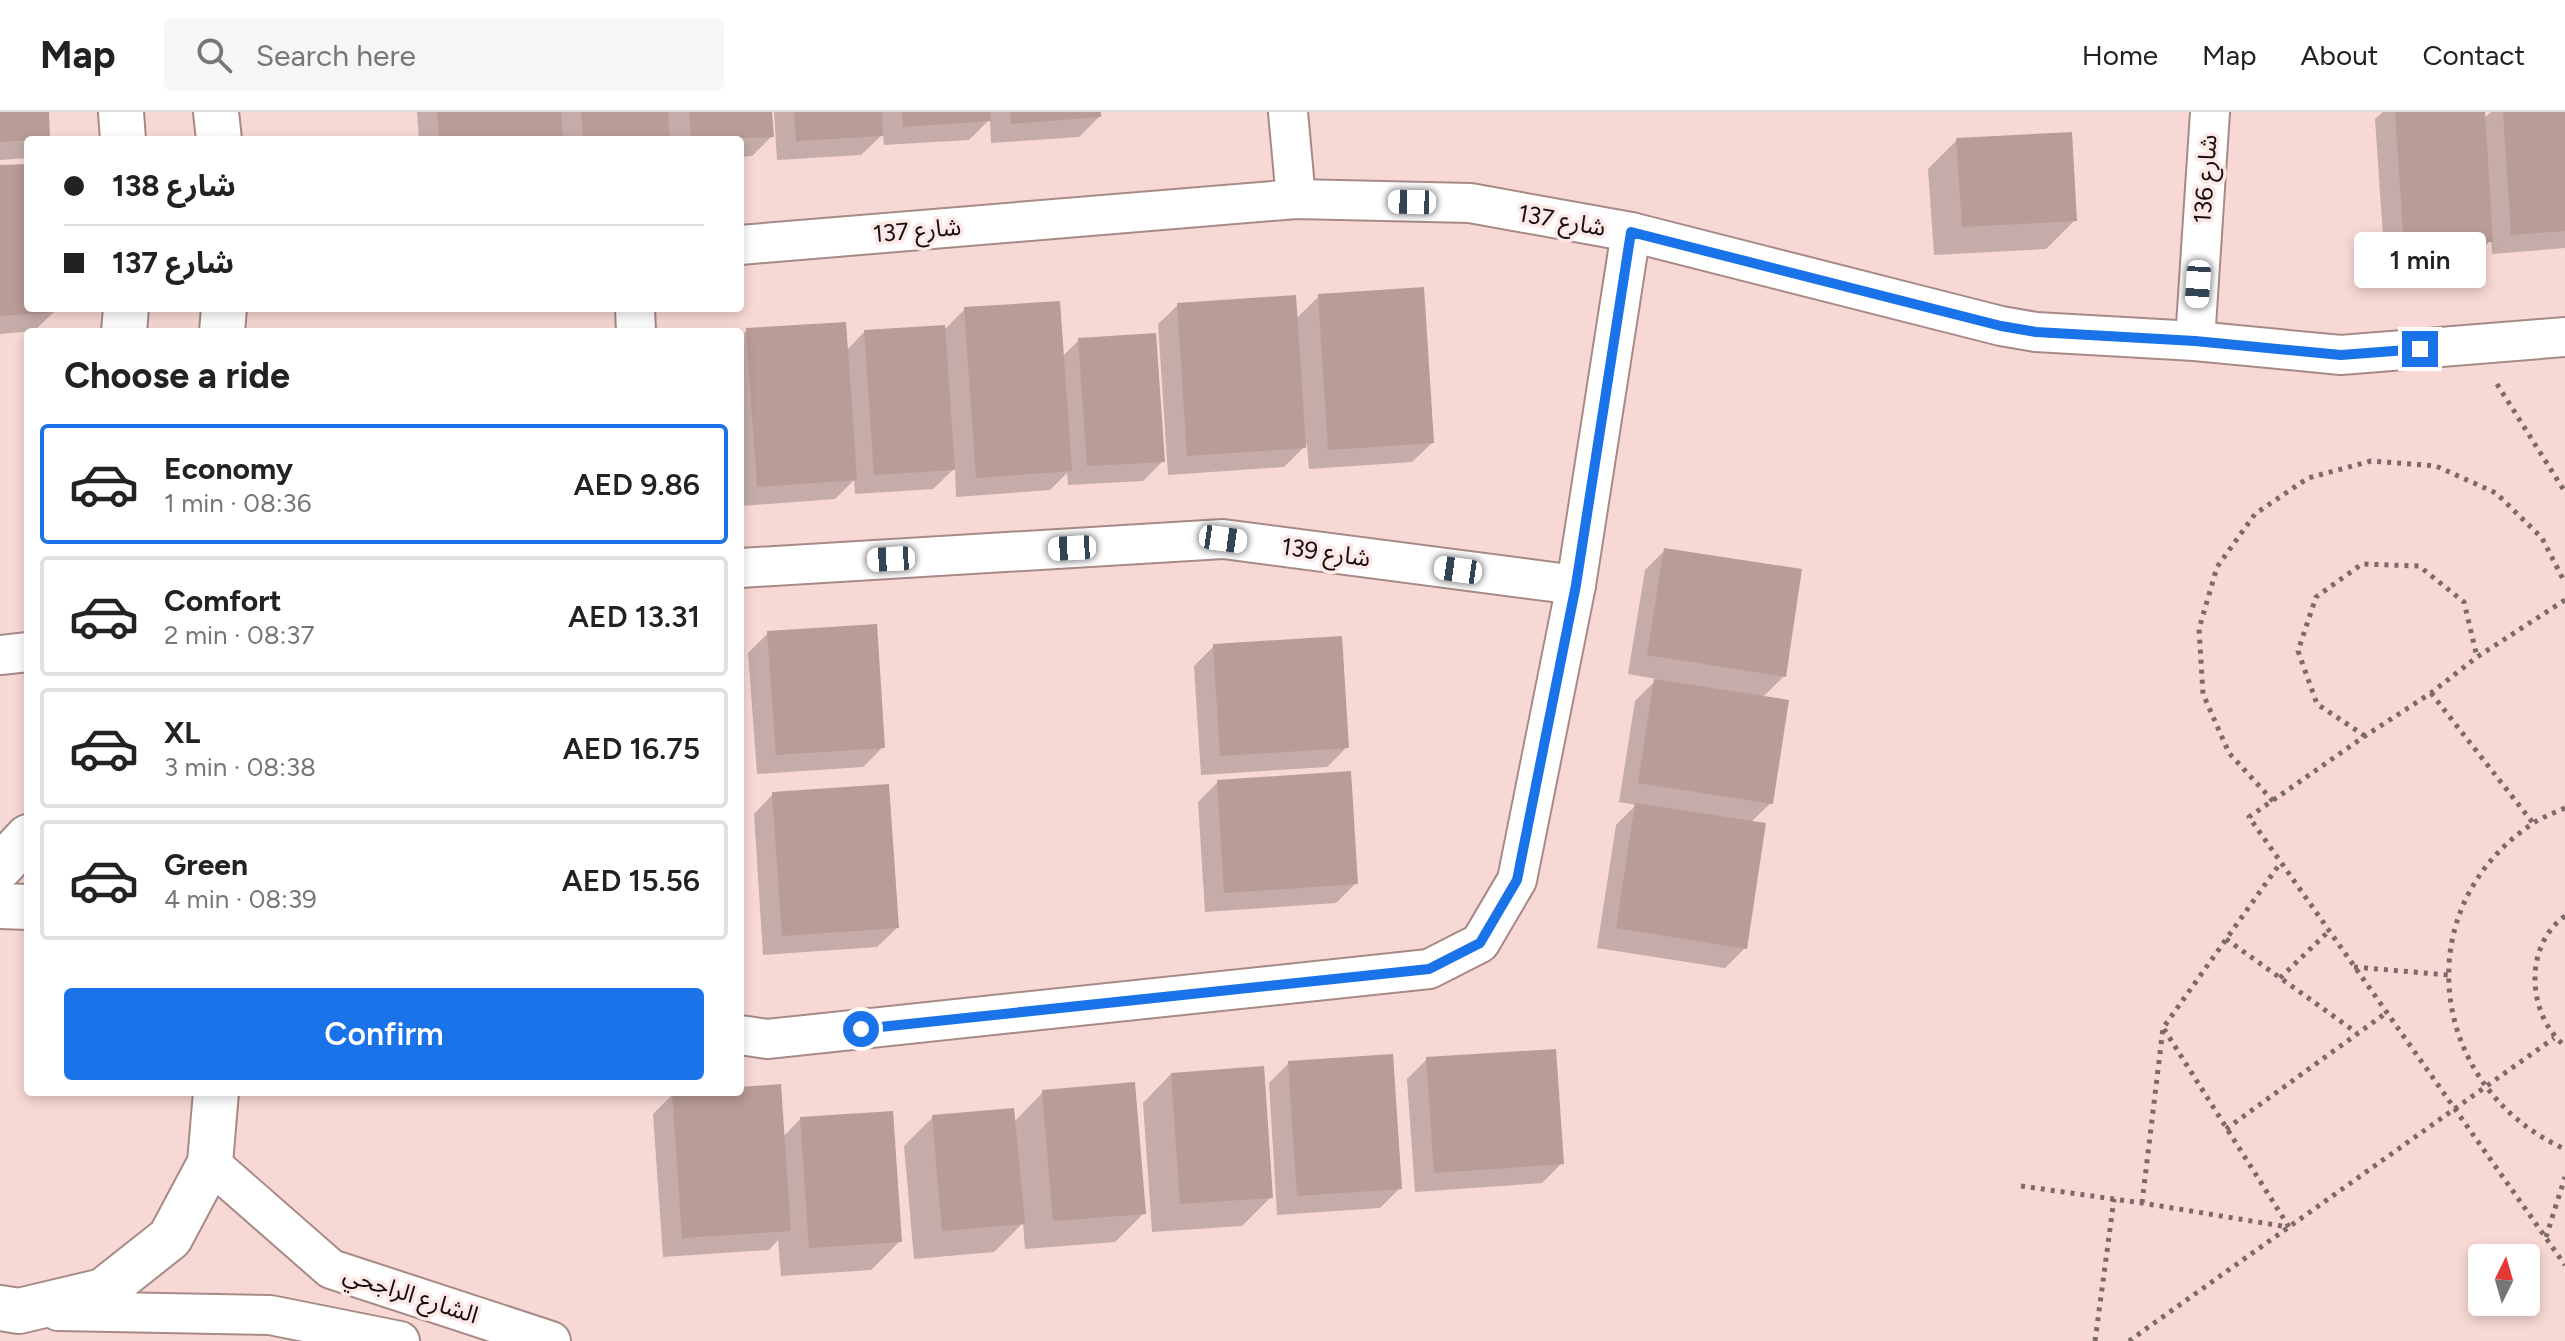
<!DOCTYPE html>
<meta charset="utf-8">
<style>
body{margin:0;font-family:Figtree,"Noto Sans Arabic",sans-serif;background:#f6f6f6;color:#222;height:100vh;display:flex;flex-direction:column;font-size:30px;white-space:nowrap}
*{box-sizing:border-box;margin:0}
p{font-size:26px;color:#767676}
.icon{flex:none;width:44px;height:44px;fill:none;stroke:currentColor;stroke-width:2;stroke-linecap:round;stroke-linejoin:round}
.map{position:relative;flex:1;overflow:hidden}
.sheet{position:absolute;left:24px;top:216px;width:720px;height:768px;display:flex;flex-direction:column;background:#fff;border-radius:8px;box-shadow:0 4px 12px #0003}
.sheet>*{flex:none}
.hud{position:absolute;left:24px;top:24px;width:720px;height:176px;border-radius:8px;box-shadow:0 4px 12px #0003;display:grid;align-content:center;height:176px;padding:0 40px;background:#fff}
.needle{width:52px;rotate:5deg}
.tools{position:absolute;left:2468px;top:1132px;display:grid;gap:16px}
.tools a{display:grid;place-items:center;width:72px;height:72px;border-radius:8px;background:#fff;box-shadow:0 4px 12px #0003;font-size:40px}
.end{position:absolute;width:36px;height:36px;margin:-18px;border:10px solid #1a73e8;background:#fff;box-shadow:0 0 0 4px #fff}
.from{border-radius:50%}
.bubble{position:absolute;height:56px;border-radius:8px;background:#fff;box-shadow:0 4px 12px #0003;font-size:26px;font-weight:600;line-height:56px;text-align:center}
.car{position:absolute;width:24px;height:48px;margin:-24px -12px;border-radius:10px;box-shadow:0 0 6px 2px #0007;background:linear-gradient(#fff 24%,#345 0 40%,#fff 0 76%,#345 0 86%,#fff 0)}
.hud b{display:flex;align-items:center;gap:28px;height:76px;font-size:30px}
.hud b+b{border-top:2px solid #e0e0e0}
.hud i{width:20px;height:20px;background:#222}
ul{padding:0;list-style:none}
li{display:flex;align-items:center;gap:24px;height:120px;margin:0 16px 12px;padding:0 24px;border:4px solid #e0e0e0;border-radius:8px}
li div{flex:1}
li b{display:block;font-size:30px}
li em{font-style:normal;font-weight:600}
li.selected{border-color:#1a73e8}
li>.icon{width:72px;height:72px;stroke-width:1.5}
h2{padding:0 40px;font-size:36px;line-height:96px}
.button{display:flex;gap:16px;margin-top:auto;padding:16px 40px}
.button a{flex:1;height:92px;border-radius:8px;background:#1a73e8;color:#fff;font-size:32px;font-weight:600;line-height:92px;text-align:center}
header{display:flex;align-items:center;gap:48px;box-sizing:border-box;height:112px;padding:0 40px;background:#fff;border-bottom:2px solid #e0e0e0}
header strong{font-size:38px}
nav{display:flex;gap:44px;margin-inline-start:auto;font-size:28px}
.search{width:560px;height:72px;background:#f6f6f6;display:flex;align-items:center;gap:20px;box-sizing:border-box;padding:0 28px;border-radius:8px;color:#767676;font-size:30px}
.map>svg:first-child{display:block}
.shadow{fill:#0003}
.building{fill:#b99b97}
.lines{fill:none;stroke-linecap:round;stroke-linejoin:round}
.minor-casing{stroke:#a78a86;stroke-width:42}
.tertiary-casing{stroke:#a78a86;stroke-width:48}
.path{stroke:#7d6967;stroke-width:5;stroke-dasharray:4 6;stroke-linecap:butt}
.minor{stroke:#fff;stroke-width:38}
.tertiary{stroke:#fff;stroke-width:44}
.route{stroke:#1a73e8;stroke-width:10}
.labels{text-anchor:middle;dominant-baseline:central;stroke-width:7;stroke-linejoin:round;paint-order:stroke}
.street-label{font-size:24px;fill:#180d0c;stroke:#fce8e6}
</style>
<header>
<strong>Map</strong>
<div class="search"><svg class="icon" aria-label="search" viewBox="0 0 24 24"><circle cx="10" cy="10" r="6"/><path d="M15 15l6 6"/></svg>Search here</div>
<nav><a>Home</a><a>Map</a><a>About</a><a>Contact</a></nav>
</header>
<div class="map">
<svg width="2565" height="1229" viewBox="0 0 2565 1229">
<rect width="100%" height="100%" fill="#f7d8d4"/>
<g class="shadow">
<path d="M0 0H47L48 26 28 28V46L0 48Z"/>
<path d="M417 0H770L772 24 752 44 740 45V28H563L562 23 558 28H543V25L419 28Z"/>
<path d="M774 0H1099V5L1079 25 991 31 990 7 969 28 884 33 883 22 861 43 777 48Z"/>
<path d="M2383 0H2483V7L2491 0H2565V136L2492 142 2491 128 2471 149 2385 154 2375 7Z"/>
<path d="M1957 28 2075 108 2046 137 1934 143 1928 57Z"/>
<path d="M28 54V196H54V200L34 219 0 222V55Z"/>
<path d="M1319 184 1432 331 1412 350 1309 357 1307 332 1284 355 1168 363 1158 212 1178 193 1296 207Z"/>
<path d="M965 197 1062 245 1079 228 1163 349 1143 369 1068 373 1067 361 1050 378 956 385 955 356 933 377 855 382 854 368 835 387 740 394V225L747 218 846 239 865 219 944 218Z"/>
<path d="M1665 438 1784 564 1762 586 1771 691 1750 711 1745 836 1725 856 1597 836 1616 713 1636 693 1619 690 1635 589 1657 567 1628 562 1645 458Z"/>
<path d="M768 521 883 635 863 655 757 662 748 541Z"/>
<path d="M1214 534 1347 635 1327 655 1201 663 1194 554Z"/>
<path d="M1218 670 1356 771 1336 791 1205 800 1198 690Z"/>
<path d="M773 682 897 816 877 835 763 843 754 702Z"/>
<path d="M1427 947 1562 1051 1542 1071 1415 1080 1407 967Z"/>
<path d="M1289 951 1400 1076 1380 1096 1277 1103 1269 971Z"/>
<path d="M1171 962 1271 1085 1242 1114 1152 1120 1143 991Z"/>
<path d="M740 977 783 1025 800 1007 900 1129 871 1158 781 1164 778 1128 769 1138 663 1145 653 1002 673 982 740 980Z"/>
<path d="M1043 980 1144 1101 1115 1130 1025 1137 1023 1111 994 1140 914 1147 904 1034 933 1005 1014 1010Z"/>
</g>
<g class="building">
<path d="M0 0H49L50 27 0 30Z"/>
<path d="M437 0H561L563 25 439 28Z"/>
<path d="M581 0H668L670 28H583Z"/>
<path d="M689 0H772L774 25 691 28Z"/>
<path d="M794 0H882L883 24 796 29Z"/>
<path d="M902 0H990L991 9 903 15Z"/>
<path d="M1010 0H1101V5L1011 12Z"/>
<path d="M2395 0H2485L2493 130 2404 135Z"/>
<path d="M2503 0H2565V119L2511 123Z"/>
<path d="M2072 20 2077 109 1962 115 1956 26Z"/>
<path d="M28 52V196H56V200L0 204V53Z"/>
<path d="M1424 175 1434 331 1328 338 1318 182Z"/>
<path d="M1296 183 1306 336 1187 344 1177 191Z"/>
<path d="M1060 189 1072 359 976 366 964 195Z"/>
<path d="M846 210 857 368 757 375 746 216Z"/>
<path d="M945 213 955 358 874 363 864 218Z"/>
<path d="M1156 221 1165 350 1087 354 1078 226Z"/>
<path d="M1664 436 1802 457 1786 565 1647 543Z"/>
<path d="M877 512 885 636 776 643 767 519Z"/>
<path d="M1342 524 1349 636 1220 644 1213 532Z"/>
<path d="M1654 567 1789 588 1773 692 1638 671Z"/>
<path d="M1351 659 1358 772 1224 781 1217 668Z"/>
<path d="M889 672 899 816 782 824 772 680Z"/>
<path d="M1635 691 1766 711 1747 837 1616 816Z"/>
<path d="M1556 937 1564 1052 1434 1061 1426 945Z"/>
<path d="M1393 942 1402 1077 1297 1084 1288 949Z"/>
<path d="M1264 954 1273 1086 1180 1092 1171 961Z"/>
<path d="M1135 970 1146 1102 1053 1109 1042 978Z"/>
<path d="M781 972 791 1119 682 1126 672 980H740V975Z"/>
<path d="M1014 996 1025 1112 942 1119 932 1003Z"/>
<path d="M893 999 902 1130 809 1136 800 1005Z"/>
</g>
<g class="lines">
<defs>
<g id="minor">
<path d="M1288 0 1296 87"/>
<path d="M740 133 1296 87 1470 91 1631 120 2001 214 2036 220 2195 229 2341 243 2565 225"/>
<path d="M635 196 636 220"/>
<path d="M2195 229 2210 0"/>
<path d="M740 456 1223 427 1576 473"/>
<path d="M0 543 28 540"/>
<path d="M740 923 767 927 1429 857 1480 831 1517 768 1576 473 1631 120"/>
<path d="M210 1051 331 1157 551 1229"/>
<path d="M58 1199 270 1203 400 1229"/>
</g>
<g id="tertiary">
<path d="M121 0 123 28"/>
<path d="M216 0 219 28"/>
<path d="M124 220 126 196"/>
<path d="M222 220 224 196"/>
<path d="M0 755 28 725"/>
<path d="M0 794 28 795"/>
<path d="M0 1196 19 1199 103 1179 170 1126 210 1051 216 980"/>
</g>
</defs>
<use href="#minor" class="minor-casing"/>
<use href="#tertiary" class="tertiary-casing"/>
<g class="path">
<path d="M2497 272 2565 380"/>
<path d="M2565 488 2477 545 2431 581 2365 624 2249 705 2565 1153"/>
<path d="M2431 581 2533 711"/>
<path d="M2365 624 2317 592 2298 539 2316 485 2362 452 2419 454 2464 490 2477 545"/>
<path d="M2273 689 2229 641 2203 582 2199 517 2217 455 2255 402 2308 366 2371 349 2436 354 2496 381 2542 426 2565 471"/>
<path d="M2565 696C2554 701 2542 705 2532 712 2405 797 2429 976 2565 1037"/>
<path d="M2565 804C2523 834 2527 903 2565 934"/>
<path d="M2226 827 2357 921"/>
<path d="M2354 855 2448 863"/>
<path d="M2280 866 2329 819"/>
<path d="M2164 917 2289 1115"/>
<path d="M2226 1017 2386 901"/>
<path d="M2021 1074 2142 1091 2288 1115"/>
<path d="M2142 1091 2163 916 2281 750"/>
<path d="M2546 1125 2565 1065"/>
<path d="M2095 1229 2114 1087"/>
<path d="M2129 1229 2554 926"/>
</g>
<use href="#minor" class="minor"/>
<use href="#tertiary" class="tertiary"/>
</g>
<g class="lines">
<path class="route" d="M861 917 1429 857 1480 831 1517 768 1576 473 1631 120 2001 214 2036 220 2195 229 2341 243 2420 237"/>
</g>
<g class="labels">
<g class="street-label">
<text transform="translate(2205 67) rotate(-86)">شارع 136</text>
<text transform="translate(1562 108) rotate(10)">شارع 137</text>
<text transform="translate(917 118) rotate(-5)">شارع 137</text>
<text transform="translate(1326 440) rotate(8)">شارع 139</text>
<text transform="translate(411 1182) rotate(18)">الشارع الراجحي</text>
</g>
</g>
</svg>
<div class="tools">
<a><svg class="needle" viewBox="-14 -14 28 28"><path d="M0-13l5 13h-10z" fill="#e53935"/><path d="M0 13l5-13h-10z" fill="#767676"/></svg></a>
</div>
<i class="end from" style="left:861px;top:917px"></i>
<i class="end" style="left:2420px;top:237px"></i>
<div class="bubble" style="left:2354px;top:120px;width:132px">1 min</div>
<i class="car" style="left:1412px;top:90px;rotate:271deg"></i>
<i class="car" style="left:2198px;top:172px;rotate:184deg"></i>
<i class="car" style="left:1223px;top:427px;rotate:98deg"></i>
<i class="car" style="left:1072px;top:436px;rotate:267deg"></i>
<i class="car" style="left:891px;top:447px;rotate:267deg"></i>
<i class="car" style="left:1458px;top:458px;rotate:278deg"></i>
<div class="hud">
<b><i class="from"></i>شارع 138</b>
<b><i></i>شارع 137</b>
</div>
<section class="sheet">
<h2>Choose a ride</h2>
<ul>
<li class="selected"><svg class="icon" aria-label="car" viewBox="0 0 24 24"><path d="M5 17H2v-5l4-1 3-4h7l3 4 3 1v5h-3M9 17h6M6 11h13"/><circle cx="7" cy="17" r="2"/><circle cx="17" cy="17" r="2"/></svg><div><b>Economy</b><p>1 min · 08:36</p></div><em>AED 9.86</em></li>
<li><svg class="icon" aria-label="car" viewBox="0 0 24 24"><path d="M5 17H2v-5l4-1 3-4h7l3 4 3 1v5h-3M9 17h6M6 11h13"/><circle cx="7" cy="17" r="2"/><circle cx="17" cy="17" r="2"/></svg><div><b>Comfort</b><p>2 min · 08:37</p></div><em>AED 13.31</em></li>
<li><svg class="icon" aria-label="car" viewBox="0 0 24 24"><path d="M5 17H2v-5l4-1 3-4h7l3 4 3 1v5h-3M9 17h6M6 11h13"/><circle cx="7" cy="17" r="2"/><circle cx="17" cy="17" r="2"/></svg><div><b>XL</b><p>3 min · 08:38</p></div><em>AED 16.75</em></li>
<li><svg class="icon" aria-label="car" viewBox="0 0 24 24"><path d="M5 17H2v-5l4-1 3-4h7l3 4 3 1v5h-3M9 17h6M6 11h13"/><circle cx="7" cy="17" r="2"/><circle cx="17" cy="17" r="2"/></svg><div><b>Green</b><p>4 min · 08:39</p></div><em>AED 15.56</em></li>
</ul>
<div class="button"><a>Confirm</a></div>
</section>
</div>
